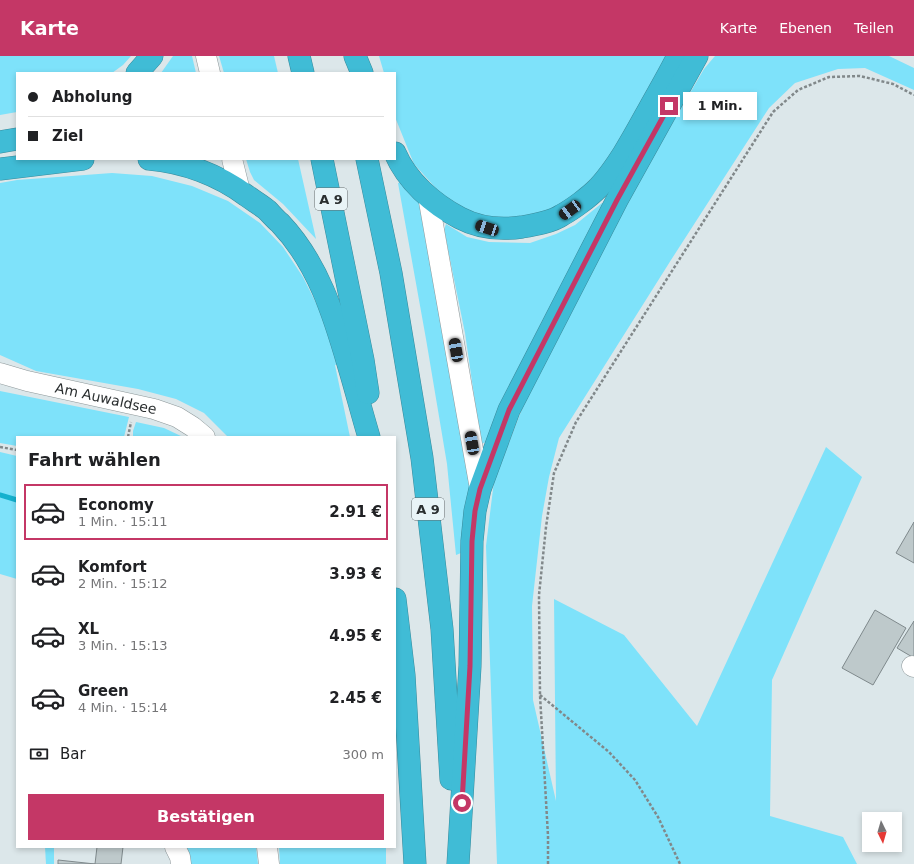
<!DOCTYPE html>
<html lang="de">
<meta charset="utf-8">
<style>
body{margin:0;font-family:"DejaVu Sans",sans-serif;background:#f2f2f2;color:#202124;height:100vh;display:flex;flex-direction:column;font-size:15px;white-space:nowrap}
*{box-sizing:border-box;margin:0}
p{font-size:13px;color:#757577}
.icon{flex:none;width:22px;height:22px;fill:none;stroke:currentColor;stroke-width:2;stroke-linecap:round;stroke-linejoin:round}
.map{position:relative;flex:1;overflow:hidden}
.panel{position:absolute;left:16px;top:380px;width:380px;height:412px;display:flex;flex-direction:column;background:#fff;border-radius:0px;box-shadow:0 2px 6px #0003}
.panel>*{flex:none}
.banner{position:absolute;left:16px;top:16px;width:380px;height:88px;border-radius:0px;box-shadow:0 2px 6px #0003;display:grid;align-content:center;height:88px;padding:0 12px;background:#fff}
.needle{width:26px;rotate:175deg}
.buttons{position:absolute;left:862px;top:756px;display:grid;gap:8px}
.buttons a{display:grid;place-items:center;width:40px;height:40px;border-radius:0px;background:#fff;box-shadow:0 2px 6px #0003;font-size:20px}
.end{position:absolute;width:18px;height:18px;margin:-9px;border:5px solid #c43766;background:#fff;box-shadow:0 0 0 2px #fff}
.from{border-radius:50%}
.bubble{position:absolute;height:28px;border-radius:0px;background:#fff;box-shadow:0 2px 6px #0003;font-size:13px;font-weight:600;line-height:28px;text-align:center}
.car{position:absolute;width:12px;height:24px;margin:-12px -6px;border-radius:5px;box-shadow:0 0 3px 1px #0007;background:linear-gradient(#222 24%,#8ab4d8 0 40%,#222 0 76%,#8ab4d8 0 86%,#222 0)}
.banner b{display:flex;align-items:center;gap:14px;height:38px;font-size:15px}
.banner b+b{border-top:1px solid #e0e0e0}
.banner i{width:10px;height:10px;background:#202124}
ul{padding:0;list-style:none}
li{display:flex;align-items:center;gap:12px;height:56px;margin:0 8px 6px;padding:0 4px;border:2px solid transparent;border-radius:0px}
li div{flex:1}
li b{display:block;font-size:15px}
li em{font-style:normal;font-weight:600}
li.selected{border-color:#c43766}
li>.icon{width:36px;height:36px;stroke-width:1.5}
h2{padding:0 12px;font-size:18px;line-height:48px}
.pay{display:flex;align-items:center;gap:10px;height:44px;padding:0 12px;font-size:15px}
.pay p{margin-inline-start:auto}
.primary-button{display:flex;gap:8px;margin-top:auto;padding:8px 12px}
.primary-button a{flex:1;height:46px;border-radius:0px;background:#c43766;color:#fff;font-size:16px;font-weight:600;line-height:46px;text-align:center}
header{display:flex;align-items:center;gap:24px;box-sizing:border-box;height:56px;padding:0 20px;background:#c43766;color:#fff}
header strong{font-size:19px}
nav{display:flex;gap:22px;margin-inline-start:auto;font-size:14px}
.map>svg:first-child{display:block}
.green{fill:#7ee2fa}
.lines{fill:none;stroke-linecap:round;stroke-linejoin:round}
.stream{stroke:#14b1ce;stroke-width:5}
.building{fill:#bec9cb;stroke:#7f898c}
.minor-casing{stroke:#8e989a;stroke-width:21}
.highway-casing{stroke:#398b9c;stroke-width:23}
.path{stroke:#81888a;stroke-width:2.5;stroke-dasharray:3 2;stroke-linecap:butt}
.minor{stroke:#fff;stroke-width:20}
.highway{stroke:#40bcd6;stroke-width:22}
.route{stroke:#c43766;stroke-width:5}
.labels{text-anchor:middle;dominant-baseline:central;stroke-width:3;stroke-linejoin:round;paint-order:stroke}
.shield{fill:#e9f4f7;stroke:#646a6c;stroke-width:1}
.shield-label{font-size:13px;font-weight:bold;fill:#2b2f30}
.street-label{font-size:14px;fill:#2b2f30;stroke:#e9f4f7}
</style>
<header>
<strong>Karte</strong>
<nav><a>Karte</a><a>Ebenen</a><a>Teilen</a></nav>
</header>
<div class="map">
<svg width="914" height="808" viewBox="0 0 914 808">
<rect width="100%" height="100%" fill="#dce7ea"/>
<g class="green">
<path d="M0 0H131L123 9 112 17H17V56L0 59Z"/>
<path d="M173 0H192L196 17H161Z"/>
<path d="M219 0H274L278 17H224Z"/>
<path d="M379 0H667L630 68 602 112 574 140 558 150 537 159 506 163 473 157 442 139 414 108 395 61V17H384Z"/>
<path d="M715 0H889L914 12V34L865 12 838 13 795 27 769 52 671 204 559 382 549 421 542 460 532 550 533 644 556 745 554 543 624 579 697 670 826 391 862 421 772 624 770 760 843 781 857 808H497L486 490 494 425 538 312 652 102 704 13Z"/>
<path d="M246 103H298L316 183 283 148 254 124 250 116Z"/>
<path d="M112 117 152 120 192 130 228 145 260 167 283 191 303 221 322 259 338 308 335 309 350 381H228L204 357 176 343 138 333 36 315 0 299V127L17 124Z"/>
<path d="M402 126 422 149 455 328 471 440 461 497 456 499 447 408 426 283 398 127Z"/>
<path d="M602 147 606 150 542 265 501 350 486 386 481 388 465 277 444 174 446 168 467 181 489 186 530 187 556 178 575 169Z"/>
<path d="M0 335 129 361 124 381H17V390L0 387Z"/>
<path d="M136 366 164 372 183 381H133V375Z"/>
<path d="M0 396 17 400V523L0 518Z"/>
<path d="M45 791H54V808H46Z"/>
<path d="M184 791H256L258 808H191Z"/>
<path d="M279 791H386V808H280Z"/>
</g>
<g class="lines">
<path class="stream" d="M0 439 17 444"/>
</g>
<g class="building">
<path d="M914 466V507L896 497Z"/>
<path d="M875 554 906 572 873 629 842 612Z"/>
<path d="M914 565V602L897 592Z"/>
<path d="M97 791H123L121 808H58V804L95 808Z"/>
</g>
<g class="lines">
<defs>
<g id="minor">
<path d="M206 0 210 17"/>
<path d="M232 103 240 135"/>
<path d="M428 140 480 433"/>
<path id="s1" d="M0 317 27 325 154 353 177 361 193 371 205 381"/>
<path d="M912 610 914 611"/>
<path d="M175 791 180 801 181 808"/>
<path d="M267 791 269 808"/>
</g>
<g id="highway">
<path d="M299 0 303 17"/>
<path d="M355 0 362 17"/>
<path d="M137 17 152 0"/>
<path d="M0 86 17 83"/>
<path d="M395 97C407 125 433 148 460 162 479 172 501 174 522 171 534 169 552 166 562 159 573 153 589 141 598 132 619 109 634 80 649 53 659 35 669 18 678 0"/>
<path d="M149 103C184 106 219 119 247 140 254 145 261 149 267 154 271 158 275 163 280 167 318 207 334 259 349 311 356 334 362 358 369 381"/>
<path d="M322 103 363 304 368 337"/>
<path d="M367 103 391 217 422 402 442 573 451 723"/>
<path d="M0 113 83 103"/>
<path d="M395 543 404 619 415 808"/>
<path d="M458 808 470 610 472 485 475 455 480 433 509 354 617 144 697 0"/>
</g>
</defs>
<use href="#minor" class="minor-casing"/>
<use href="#highway" class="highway-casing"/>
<g class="path">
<path d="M128 381 131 366"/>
<path d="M0 391 17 394"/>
<path d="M540 639 609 696 635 724 658 761 680 808"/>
<path d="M548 808V780L540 639 539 539 546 471 554 417 576 366 773 56 798 34 829 21 860 20 893 28 914 39"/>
</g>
<use href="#minor" class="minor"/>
<use href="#highway" class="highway"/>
</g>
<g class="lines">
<path class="route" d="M462 747 470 610 472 485 475 455 480 433 509 354 617 144 669 50"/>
</g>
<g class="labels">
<g class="shield">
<rect x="315" y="132" width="32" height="22" rx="3"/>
<rect x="412" y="442" width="32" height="22" rx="3"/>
</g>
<g class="shield-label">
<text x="331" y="143">A 9</text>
<text x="428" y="453">A 9</text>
</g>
<g class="street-label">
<text stroke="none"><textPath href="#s1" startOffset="109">Am Auwaldsee</textPath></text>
</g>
</g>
</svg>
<div class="buttons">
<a><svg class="needle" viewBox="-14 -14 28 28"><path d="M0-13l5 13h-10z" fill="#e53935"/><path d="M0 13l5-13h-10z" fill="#757577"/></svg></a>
</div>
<i class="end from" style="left:462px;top:747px"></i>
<i class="end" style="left:669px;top:50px"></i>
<div class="bubble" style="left:683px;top:36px;width:74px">1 Min.</div>
<i class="car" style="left:570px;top:154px;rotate:234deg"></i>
<i class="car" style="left:487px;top:172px;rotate:288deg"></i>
<i class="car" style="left:456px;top:294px;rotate:350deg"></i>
<i class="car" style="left:472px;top:387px;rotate:350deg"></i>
<div class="banner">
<b><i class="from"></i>Abholung</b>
<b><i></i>Ziel</b>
</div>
<section class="panel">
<h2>Fahrt wählen</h2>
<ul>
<li class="selected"><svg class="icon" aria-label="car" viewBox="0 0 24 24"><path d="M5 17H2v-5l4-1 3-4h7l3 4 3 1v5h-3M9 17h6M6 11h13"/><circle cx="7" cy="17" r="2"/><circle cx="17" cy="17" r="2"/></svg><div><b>Economy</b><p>1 Min. · 15:11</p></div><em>2.91 €</em></li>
<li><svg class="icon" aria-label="car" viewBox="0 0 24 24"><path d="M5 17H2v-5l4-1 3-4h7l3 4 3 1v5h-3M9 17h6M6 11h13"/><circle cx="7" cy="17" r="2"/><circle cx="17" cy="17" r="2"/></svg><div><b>Komfort</b><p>2 Min. · 15:12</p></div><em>3.93 €</em></li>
<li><svg class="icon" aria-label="car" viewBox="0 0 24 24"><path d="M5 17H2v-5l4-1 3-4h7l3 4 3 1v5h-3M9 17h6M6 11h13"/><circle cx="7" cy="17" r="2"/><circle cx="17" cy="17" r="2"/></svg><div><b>XL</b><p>3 Min. · 15:13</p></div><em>4.95 €</em></li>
<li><svg class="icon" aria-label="car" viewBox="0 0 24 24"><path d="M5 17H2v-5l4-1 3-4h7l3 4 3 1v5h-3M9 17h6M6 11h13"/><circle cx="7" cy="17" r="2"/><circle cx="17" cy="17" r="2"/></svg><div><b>Green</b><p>4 Min. · 15:14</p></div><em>2.45 €</em></li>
</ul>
<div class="pay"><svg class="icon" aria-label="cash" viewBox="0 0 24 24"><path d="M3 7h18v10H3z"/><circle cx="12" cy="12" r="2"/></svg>Bar<p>300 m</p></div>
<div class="primary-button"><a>Bestätigen</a></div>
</section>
</div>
